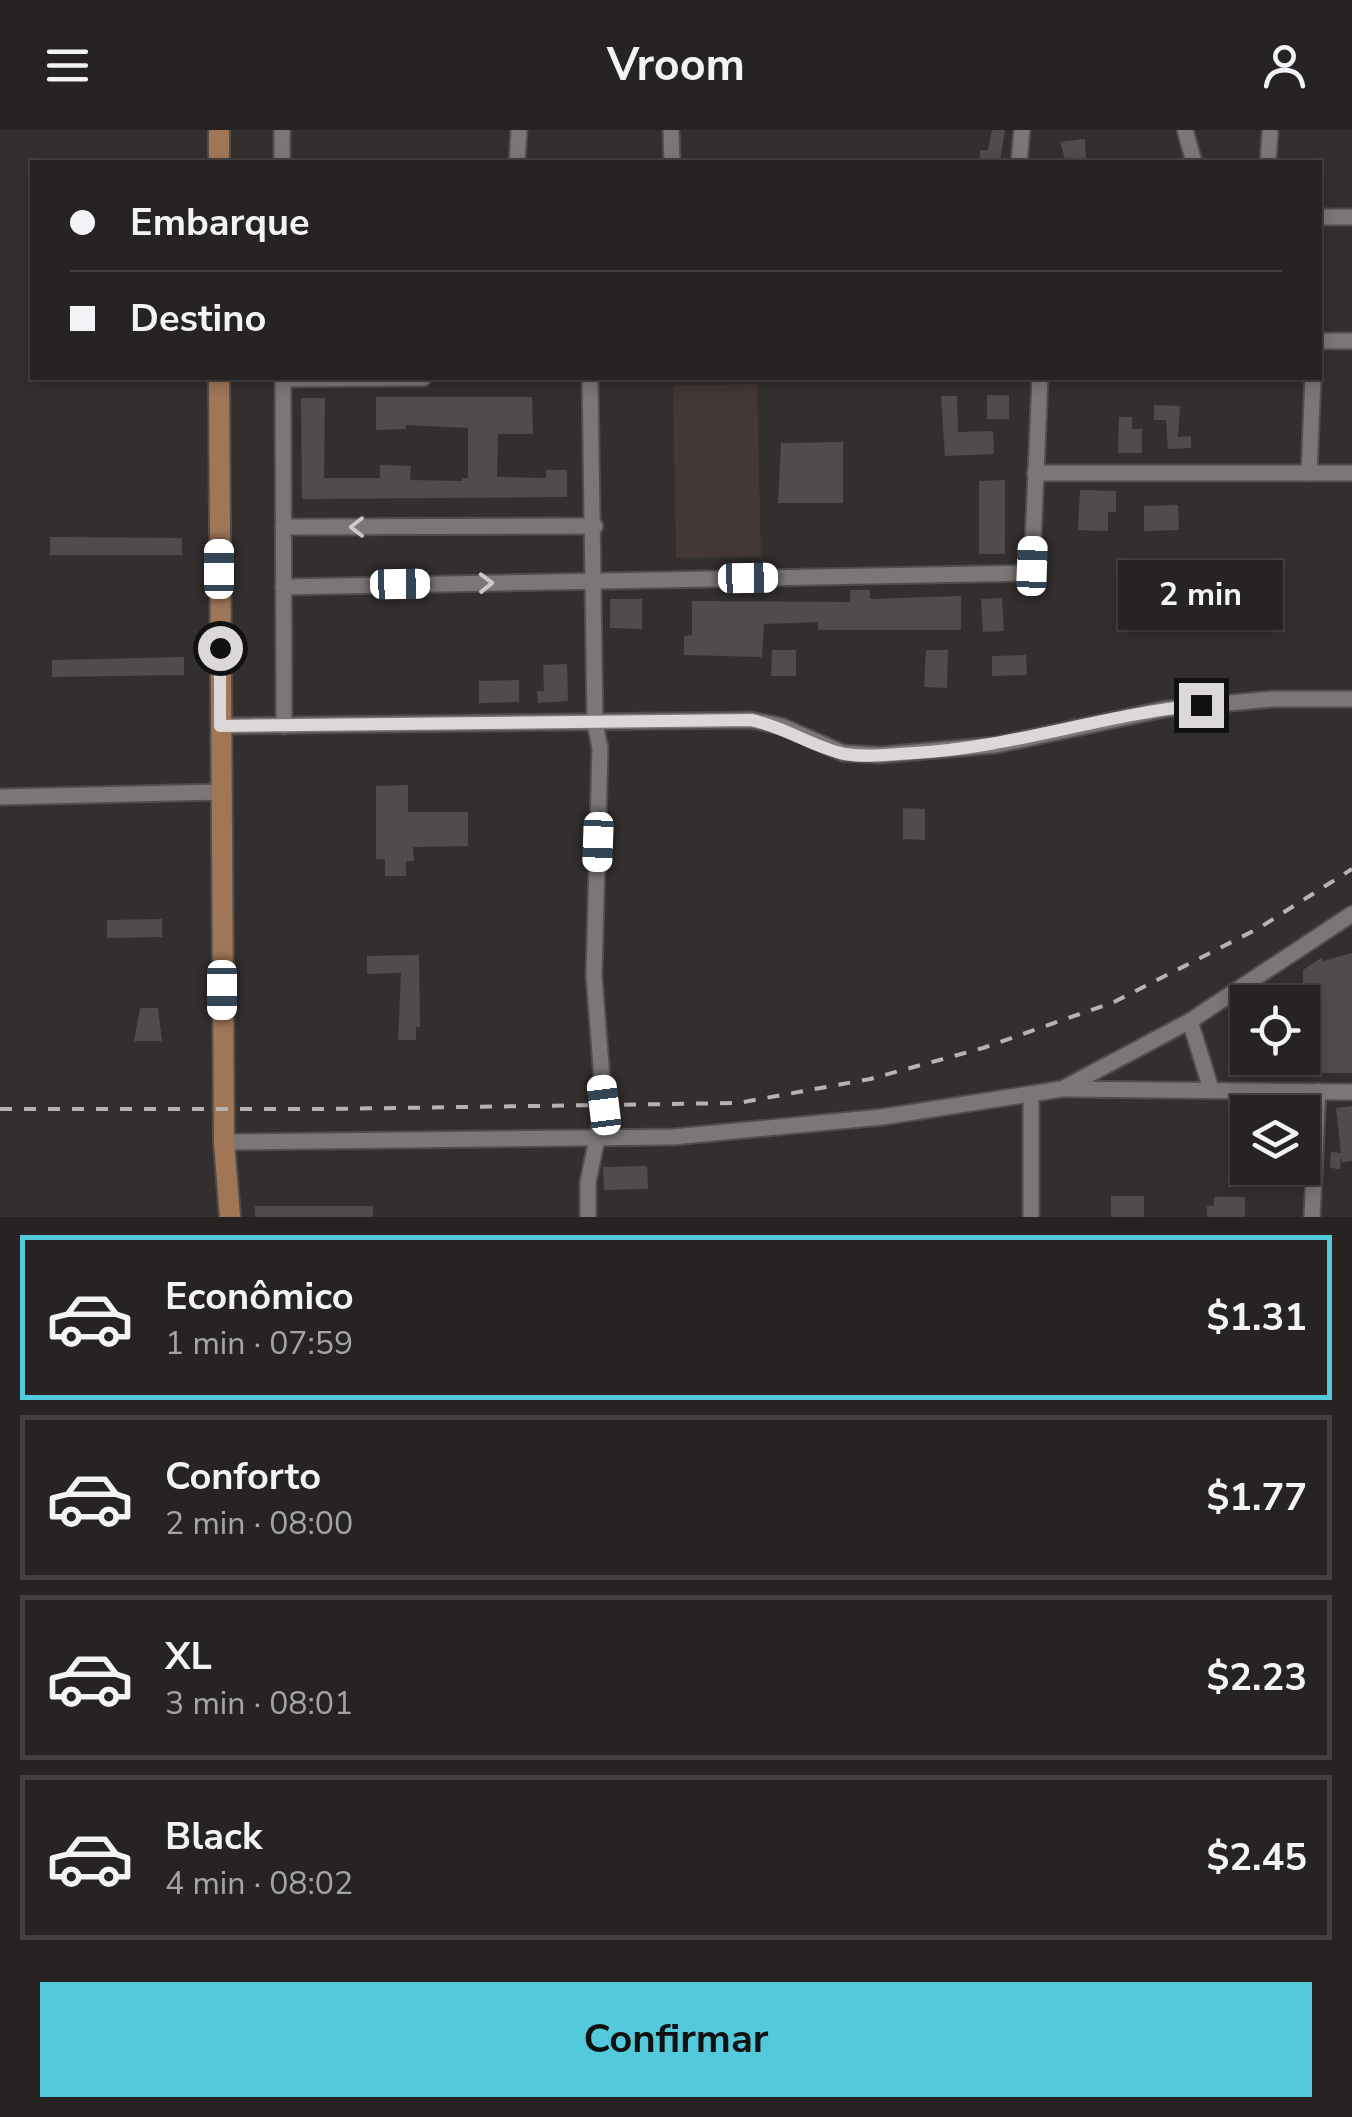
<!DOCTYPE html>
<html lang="pt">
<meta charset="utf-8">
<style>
body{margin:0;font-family:"Nunito Sans",sans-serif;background:#2f2b2b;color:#f1f3f6;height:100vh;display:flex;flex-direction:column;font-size:38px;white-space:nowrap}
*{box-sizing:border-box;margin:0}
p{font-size:32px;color:#a4a4a6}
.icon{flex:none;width:55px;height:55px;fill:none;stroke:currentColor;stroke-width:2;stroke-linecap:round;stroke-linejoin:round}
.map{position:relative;height:1087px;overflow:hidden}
.details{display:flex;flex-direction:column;background:#272323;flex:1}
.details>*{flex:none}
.top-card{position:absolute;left:30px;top:30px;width:1292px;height:220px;border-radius:0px;box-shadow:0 5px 15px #0003,0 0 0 2px #434041;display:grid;align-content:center;height:220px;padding:0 40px;background:#272323}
.tools{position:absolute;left:1230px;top:855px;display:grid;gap:20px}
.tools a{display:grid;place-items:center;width:90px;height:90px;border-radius:0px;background:#272323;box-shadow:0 5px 15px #0003,0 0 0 2px #434041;font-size:50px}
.end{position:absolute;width:45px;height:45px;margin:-22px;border:12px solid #dbd8d7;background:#111;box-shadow:0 0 0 5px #111}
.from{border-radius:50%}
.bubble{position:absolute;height:70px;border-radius:0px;background:#272323;box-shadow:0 5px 15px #0003,0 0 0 2px #434041;font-size:32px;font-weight:700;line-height:70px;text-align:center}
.car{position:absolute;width:30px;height:60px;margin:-30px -15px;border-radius:12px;box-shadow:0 0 8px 2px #0007;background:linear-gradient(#fff 24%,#345 0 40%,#fff 0 76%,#345 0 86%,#fff 0)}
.top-card b{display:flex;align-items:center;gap:35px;height:95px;font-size:38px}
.top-card b+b{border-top:2px solid #434041}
.top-card i{width:25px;height:25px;background:#f1f3f6}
ul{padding:18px 0 0;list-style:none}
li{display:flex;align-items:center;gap:30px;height:165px;margin:0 20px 15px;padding:0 20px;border:5px solid #434041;border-radius:0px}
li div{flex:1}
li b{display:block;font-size:38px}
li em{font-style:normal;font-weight:700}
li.on{border-color:#53cadc}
li>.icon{width:90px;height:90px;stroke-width:1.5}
.cta{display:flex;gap:20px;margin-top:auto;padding:20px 40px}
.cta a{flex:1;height:115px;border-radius:0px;background:#53cadc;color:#111;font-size:40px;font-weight:700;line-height:115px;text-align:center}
header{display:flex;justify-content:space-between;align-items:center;height:130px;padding:0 40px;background:#272323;font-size:45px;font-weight:700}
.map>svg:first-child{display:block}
.built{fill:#433737}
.building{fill:#504b4e}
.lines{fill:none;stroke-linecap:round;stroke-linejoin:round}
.minor-casing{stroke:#514d4d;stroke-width:19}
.major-casing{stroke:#514d4d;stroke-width:24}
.minor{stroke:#7c7676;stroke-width:15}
.major{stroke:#a07657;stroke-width:20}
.rail{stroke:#b6b3b2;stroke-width:4;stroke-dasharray:12 12;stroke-linecap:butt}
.oneway{stroke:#cdc9c8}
.route{stroke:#dbd8d7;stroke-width:12}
</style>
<header><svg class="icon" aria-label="menu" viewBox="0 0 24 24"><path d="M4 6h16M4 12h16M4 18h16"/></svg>Vroom<svg class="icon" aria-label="person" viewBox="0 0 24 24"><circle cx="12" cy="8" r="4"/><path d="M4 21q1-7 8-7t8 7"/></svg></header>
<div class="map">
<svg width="1352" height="1087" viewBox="0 0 1352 1087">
<rect width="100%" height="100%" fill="#342f2f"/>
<path class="built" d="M757 254 761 427 676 428 673 256Z"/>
<g class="building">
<path d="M992 0H1005L1000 32H980V20H988Z"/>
<path d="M1085 9 1086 32H1066L1060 12Z"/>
<rect x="987" y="265" width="22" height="24"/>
<path d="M941 266H957L958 302 993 301 994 324 945 326Z"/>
<path d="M376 267H532L533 304H498L497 347 546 348V340H567V367L302 369 301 268H325L324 348H380V335L411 336 410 350 462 351V348H468V298L406 295V299L376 300Z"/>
<path d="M1154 275 1180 276 1178 307 1191 306V318L1168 319 1166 290H1154Z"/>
<path d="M1119 287H1132V299H1142V323H1118Z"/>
<path d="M843 312V373H778L781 313Z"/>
<path d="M1005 350V424H979V351Z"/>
<path d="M1080 360 1116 361V382H1108V401L1078 400Z"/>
<path d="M1178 375 1179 400 1144 401V376Z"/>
<path d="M50 407 182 408V425H50Z"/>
<path d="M850 460H870V469L961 466V500H818V492L764 494 762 527 684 525V506L692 505V471L850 472Z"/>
<path d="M1002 468 1004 501 983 502 981 469Z"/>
<path d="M610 469H642V499L610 498Z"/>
<path d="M772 520H796V546H771Z"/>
<path d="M926 520H948L947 558 924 557Z"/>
<path d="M1026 525 1027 545 992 546V526Z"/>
<path d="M184 527V545L52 547V530Z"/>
<path d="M567 534 568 571 538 573 537 561H544L543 535Z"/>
<path d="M519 550V572L479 573V551Z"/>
<path d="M408 655V682H468V716L413 717 414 731H406V746H385V729H376V656Z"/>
<path d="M903 678 925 679V710L903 709Z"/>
<path d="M162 789V807L107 808V790Z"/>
<path d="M1352 823V943H1324L1302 936 1303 840 1321 828 1323 831Z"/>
<path d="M419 825 420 897H416V910H398L401 843 367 844V826Z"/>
<path d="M140 878H158L162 911H134Z"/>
<path d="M1352 976V1031L1342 1032 1341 1026 1340 1039 1330 1038 1331 1022 1341 1023 1336 978Z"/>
<path d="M647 1036 648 1059 604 1060 603 1037Z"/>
<rect x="1111" y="1066" width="33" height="21"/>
<path d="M1214 1067H1245V1087H1207V1076H1214Z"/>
<rect x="255" y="1076" width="118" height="11"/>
</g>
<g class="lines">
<defs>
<g id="minor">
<path d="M282 0V32"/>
<path d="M671 0 672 32"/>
<path d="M1185 0 1194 32"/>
<path d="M517 32 519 0"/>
<path d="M1019 32 1022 0"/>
<path d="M1268 32 1270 3"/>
<path d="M1320 87H1352"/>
<path d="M1320 211H1352"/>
<path d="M283 248 284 596"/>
<path d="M283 249 423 248"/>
<path d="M1035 343H1352"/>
<path d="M1309 343 1313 248"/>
<path d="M283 397 595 396"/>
<path d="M283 457 1028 443 1032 436 1040 248"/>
<path d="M220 596 751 590 781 596 843 623 880 625 996 615 1165 579 1273 569H1352"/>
<path d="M0 667 220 662"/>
<path d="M1190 891 1211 959"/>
<path d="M1066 959 1352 962"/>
<path d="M1031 964V1087"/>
<path d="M224 1012 673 1007 882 987 1062 959 1190 891 1352 784"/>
<path d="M588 1087V1052L604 975 594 846 600 618 595 593 590 248"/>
<path d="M1312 1087 1318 961"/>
</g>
<g id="major">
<path d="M219 32V0"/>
<path d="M219 248 224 1012 230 1087"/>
</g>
</defs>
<use href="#minor" class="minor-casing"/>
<use href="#major" class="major-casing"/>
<use href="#minor" class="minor"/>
<use href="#major" class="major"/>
<path class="rail" d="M0 979H327L738 973 870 949 983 918 1114 872 1259 798 1352 739"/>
</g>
<defs><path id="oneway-chevron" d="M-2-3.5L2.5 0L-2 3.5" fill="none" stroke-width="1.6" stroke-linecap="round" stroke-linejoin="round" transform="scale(2.5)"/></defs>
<g class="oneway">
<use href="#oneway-chevron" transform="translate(357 397) rotate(180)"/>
<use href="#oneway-chevron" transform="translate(486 453) rotate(-1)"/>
</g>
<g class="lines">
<path class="route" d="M220 518V596L751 590C785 597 815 618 845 624 867 628 892 624 914 623 1011 618 1104 584 1201 575"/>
</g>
</svg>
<div class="tools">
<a><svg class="icon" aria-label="locate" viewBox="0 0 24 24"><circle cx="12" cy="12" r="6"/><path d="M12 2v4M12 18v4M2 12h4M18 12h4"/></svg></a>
<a><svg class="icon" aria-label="layers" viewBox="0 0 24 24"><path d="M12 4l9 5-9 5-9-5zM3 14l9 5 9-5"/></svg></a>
</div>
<i class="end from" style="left:220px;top:518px"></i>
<i class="end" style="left:1201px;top:575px"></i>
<div class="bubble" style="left:1118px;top:430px;width:165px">2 min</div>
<i class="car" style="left:1032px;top:436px;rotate:2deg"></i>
<i class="car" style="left:219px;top:439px;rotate:0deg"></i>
<i class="car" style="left:748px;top:448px;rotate:89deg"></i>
<i class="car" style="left:400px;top:454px;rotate:89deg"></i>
<i class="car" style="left:598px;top:712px;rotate:182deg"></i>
<i class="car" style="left:222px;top:860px;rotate:180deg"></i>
<i class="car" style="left:604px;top:975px;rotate:353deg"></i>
<div class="top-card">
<b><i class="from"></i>Embarque</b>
<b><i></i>Destino</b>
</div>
</div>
<section class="details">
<ul>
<li class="on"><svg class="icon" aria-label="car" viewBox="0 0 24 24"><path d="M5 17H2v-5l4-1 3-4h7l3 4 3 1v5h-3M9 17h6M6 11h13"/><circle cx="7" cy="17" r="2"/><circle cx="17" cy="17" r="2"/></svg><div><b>Econômico</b><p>1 min · 07:59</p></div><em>$1.31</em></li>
<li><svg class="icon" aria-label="car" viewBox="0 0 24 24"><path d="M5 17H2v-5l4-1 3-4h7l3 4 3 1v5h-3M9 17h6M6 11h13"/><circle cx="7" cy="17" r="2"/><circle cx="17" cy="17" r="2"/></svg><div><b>Conforto</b><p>2 min · 08:00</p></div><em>$1.77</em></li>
<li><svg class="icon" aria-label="car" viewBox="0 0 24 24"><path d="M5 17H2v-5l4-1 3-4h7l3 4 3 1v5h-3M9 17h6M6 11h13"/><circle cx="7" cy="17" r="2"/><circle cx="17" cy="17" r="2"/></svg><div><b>XL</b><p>3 min · 08:01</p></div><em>$2.23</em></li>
<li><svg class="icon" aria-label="car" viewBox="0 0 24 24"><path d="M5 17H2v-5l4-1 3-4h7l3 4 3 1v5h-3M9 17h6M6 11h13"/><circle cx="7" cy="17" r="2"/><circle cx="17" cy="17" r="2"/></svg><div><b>Black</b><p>4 min · 08:02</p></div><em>$2.45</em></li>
</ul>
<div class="cta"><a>Confirmar</a></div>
</section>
